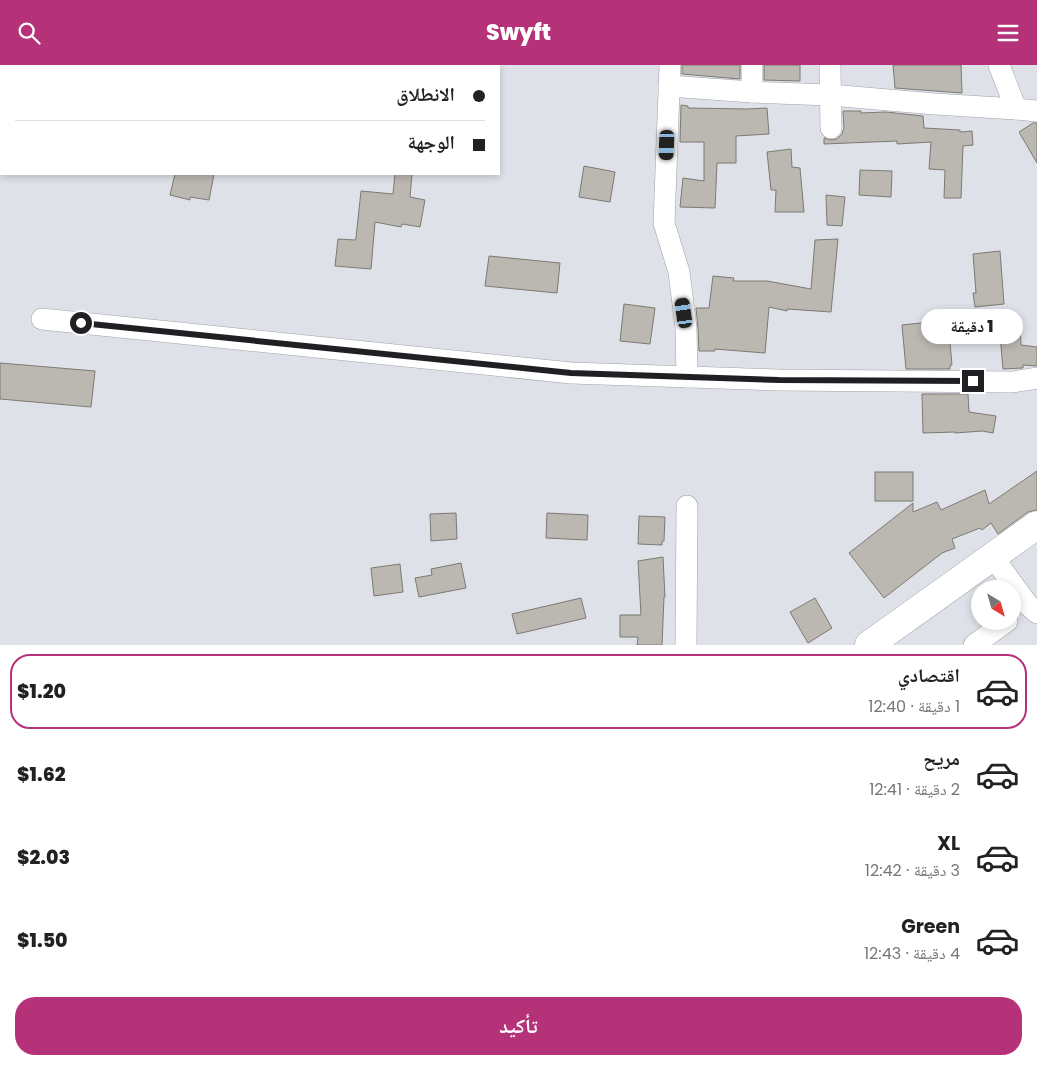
<!DOCTYPE html>
<html lang="ar">
<meta charset="utf-8">
<style>
body{margin:0;font-family:Poppins,"Noto Naskh Arabic",sans-serif;background:#f2f2f2;color:#222;direction:rtl;height:100vh;display:flex;flex-direction:column;font-size:19px;white-space:nowrap}
*{box-sizing:border-box;margin:0}
p{font-size:16px;color:#767676}
.icon{flex:none;width:28px;height:28px;fill:none;stroke:currentColor;stroke-width:2;stroke-linecap:round;stroke-linejoin:round}
.map{position:relative;height:580px;overflow:hidden;direction:ltr}
.sheet{display:flex;flex-direction:column;background:#fff;flex:1}
.sheet>*{flex:none}
.hud{position:absolute;left:0px;top:0px;width:500px;height:110px;box-shadow:0 2px 8px #0003;direction:rtl;display:grid;align-content:center;height:110px;padding:0 15px;background:#fff}
.needle{width:32px;rotate:143deg}
.tools{position:absolute;left:971px;top:515px;display:grid;gap:10px}
.tools a{display:grid;place-items:center;width:50px;height:50px;border-radius:50%;background:#fff;box-shadow:0 2px 8px #0003;font-size:25px}
.end{position:absolute;width:22px;height:22px;margin:-11px;border:6px solid #1f2023;background:#fff;box-shadow:0 0 0 2px #fff}
.from{border-radius:50%}
.bubble{position:absolute;height:35px;border-radius:18px;background:#fff;box-shadow:0 2px 8px #0003;font-size:16px;font-weight:800;line-height:35px;text-align:center;direction:rtl}
.car{position:absolute;width:15px;height:30px;margin:-15px -8px;border-radius:6px;box-shadow:0 0 4px 1px #0007;background:linear-gradient(#222 24%,#8ab4d8 0 40%,#222 0 76%,#8ab4d8 0 86%,#222 0)}
.hud b{display:flex;align-items:center;gap:18px;height:48px;font-size:19px}
.hud b+b{border-top:1px solid #e0e0e0}
.hud i{width:12px;height:12px;background:#222}
ul{padding:9px 0 0;list-style:none}
li{display:flex;align-items:center;gap:15px;height:75px;margin:0 10px 8px;padding:0 5px;border:2px solid transparent;border-radius:20px}
li div{flex:1}
li b{display:block;font-size:19px}
li em{font-style:normal;font-weight:800}
li.current{border-color:#b53178}
li>.icon{width:45px;height:45px;stroke-width:1.5}
.action{display:flex;gap:10px;margin-top:auto;padding:10px 15px}
.action a{flex:1;height:58px;border-radius:20px;background:#b53178;color:#fff;font-size:20px;font-weight:800;line-height:58px;text-align:center}
header{display:flex;justify-content:space-between;align-items:center;height:65px;padding:0 15px;background:#b53178;color:#fff;font-size:22px;font-weight:800}
.map>svg:first-child{display:block}
.building{fill:#bbb7b1;stroke:#7d7973}
.lines{fill:none;stroke-linecap:round;stroke-linejoin:round}
.minor-casing{stroke:#9fa2a8;stroke-width:22}
.primary-casing{stroke:#9fa2a8;stroke-width:29}
.minor{stroke:#fff;stroke-width:21}
.primary{stroke:#fff;stroke-width:28}
.route{stroke:#1f2023;stroke-width:6}
</style>
<header><svg class="icon" aria-label="menu" viewBox="0 0 24 24"><path d="M4 6h16M4 12h16M4 18h16"/></svg>Swyft<svg class="icon" aria-label="search" viewBox="0 0 24 24"><circle cx="10" cy="10" r="6"/><path d="M15 15l6 6"/></svg></header>
<div class="map">
<svg width="1037" height="580" viewBox="0 0 1037 580">
<rect width="100%" height="100%" fill="#dee1e8"/>
<g class="building">
<path d="M682 0H740V14L682 9Z"/>
<path d="M764 0H800V16L764 15Z"/>
<path d="M893 0H961L962 28 895 23Z"/>
<path d="M681 40 688 41V43L747 44 767 43 769 69 736 71V98H717L715 143 680 142 683 113 704 116V77H680Z"/>
<path d="M843 46H861V48L886 47 923 51 924 63 960 65V67L972 66 973 80 963 81 961 133H944L945 105 929 104 931 77 897 79V76L824 79V73L832 75 837 74 842 69 844 63Z"/>
<path d="M1033 58H1037V98L1019 67Z"/>
<path d="M791 84 792 102 800 103 804 147H775L776 125H771L767 87Z"/>
<path d="M584 101 615 107 610 137 579 132Z"/>
<path d="M860 105 892 106 891 132 859 130Z"/>
<path d="M175 109H214L209 135 190 132V135L170 130Z"/>
<path d="M395 109H412L410 132 425 135 420 162 402 159 401 162 375 157 371 204 335 201 338 174 355 175 356 173 361 126 393 129Z"/>
<path d="M826 130 845 132 842 161 827 160Z"/>
<path d="M838 174 831 247 787 244V246L769 242 765 288 715 284V286H699L698 263 696 243H709L713 211 734 213 733 216H767L811 224 815 175Z"/>
<path d="M1000 186 1004 239 975 242 973 228H976L973 189Z"/>
<path d="M489 191 560 198 557 228 485 221Z"/>
<path d="M624 239 655 243 650 279 620 276Z"/>
<path d="M948 255 952 300H950V304H906L902 260Z"/>
<path d="M1020 257 1021 280 1037 282V301L1023 300V303L1003 304 999 258Z"/>
<path d="M0 298 95 306 91 342 0 334Z"/>
<path d="M922 329H968L969 347 996 351 993 368 982 366 955 368V367L923 368Z"/>
<path d="M1037 406V445L1028 447 998 469 991 458 982 465 980 463 952 474 955 483 942 488 884 533 849 488 913 438V447L937 437 941 445 985 425 989 439Z"/>
<rect x="875" y="407" width="38" height="29"/>
<path d="M456 448 457 474 431 476 430 449Z"/>
<path d="M547 448 588 450 587 475 546 473Z"/>
<path d="M639 451 665 452 664 476H662V480L638 479Z"/>
<path d="M663 492 665 532H664L662 580H637L638 572H620V550H641L638 496Z"/>
<path d="M461 498 466 523 419 532 415 513 432 510 431 504Z"/>
<path d="M400 499 403 527 374 531 371 503Z"/>
<path d="M581 533 586 553 517 569 512 549Z"/>
<path d="M815 533 832 563 808 578 790 547Z"/>
</g>
<g class="lines">
<defs>
<g id="minor">
<path d="M670 0 664 158 679 207 686 263 687 312"/>
<path d="M830 0 831 63"/>
<path d="M999 0 1016 44"/>
<path d="M669 21 752 27 830 30 935 39 1016 44 1037 46"/>
<path d="M752 27V0"/>
<path d="M42 254 571 308 779 315 1012 317 1037 313"/>
<path d="M993 492 1028 540 1037 548"/>
<path d="M686 580 687 441"/>
<path d="M974 580 1007 556"/>
</g>
<path id="primary" d="M869 580 1037 460"/>
</defs>
<use href="#minor" class="minor-casing"/>
<use href="#primary" class="primary-casing"/>
<use href="#minor" class="minor"/>
<use href="#primary" class="primary"/>
</g>
<g class="lines">
<path class="route" d="M81 258 571 308 779 315 973 316"/>
</g>
</svg>
<div class="tools">
<a><svg class="needle" viewBox="-14 -14 28 28"><path d="M0-13l5 13h-10z" fill="#e53935"/><path d="M0 13l5-13h-10z" fill="#767676"/></svg></a>
</div>
<i class="end from" style="left:81px;top:258px"></i>
<i class="end" style="left:973px;top:316px"></i>
<div class="bubble" style="left:921px;top:244px;width:102px">1 دقيقة</div>
<i class="car" style="left:667px;top:80px;rotate:182deg"></i>
<i class="car" style="left:684px;top:248px;rotate:352deg"></i>
<div class="hud">
<b><i class="from"></i>الانطلاق</b>
<b><i></i>الوجهة</b>
</div>
</div>
<section class="sheet">
<ul>
<li class="current"><svg class="icon" aria-label="car" viewBox="0 0 24 24"><path d="M5 17H2v-5l4-1 3-4h7l3 4 3 1v5h-3M9 17h6M6 11h13"/><circle cx="7" cy="17" r="2"/><circle cx="17" cy="17" r="2"/></svg><div><b>اقتصادي</b><p>1 دقيقة · 12:40</p></div><em>$1.20</em></li>
<li><svg class="icon" aria-label="car" viewBox="0 0 24 24"><path d="M5 17H2v-5l4-1 3-4h7l3 4 3 1v5h-3M9 17h6M6 11h13"/><circle cx="7" cy="17" r="2"/><circle cx="17" cy="17" r="2"/></svg><div><b>مريح</b><p>2 دقيقة · 12:41</p></div><em>$1.62</em></li>
<li><svg class="icon" aria-label="car" viewBox="0 0 24 24"><path d="M5 17H2v-5l4-1 3-4h7l3 4 3 1v5h-3M9 17h6M6 11h13"/><circle cx="7" cy="17" r="2"/><circle cx="17" cy="17" r="2"/></svg><div><b>XL</b><p>3 دقيقة · 12:42</p></div><em>$2.03</em></li>
<li><svg class="icon" aria-label="car" viewBox="0 0 24 24"><path d="M5 17H2v-5l4-1 3-4h7l3 4 3 1v5h-3M9 17h6M6 11h13"/><circle cx="7" cy="17" r="2"/><circle cx="17" cy="17" r="2"/></svg><div><b>Green</b><p>4 دقيقة · 12:43</p></div><em>$1.50</em></li>
</ul>
<div class="action"><a>تأكيد</a></div>
</section>
